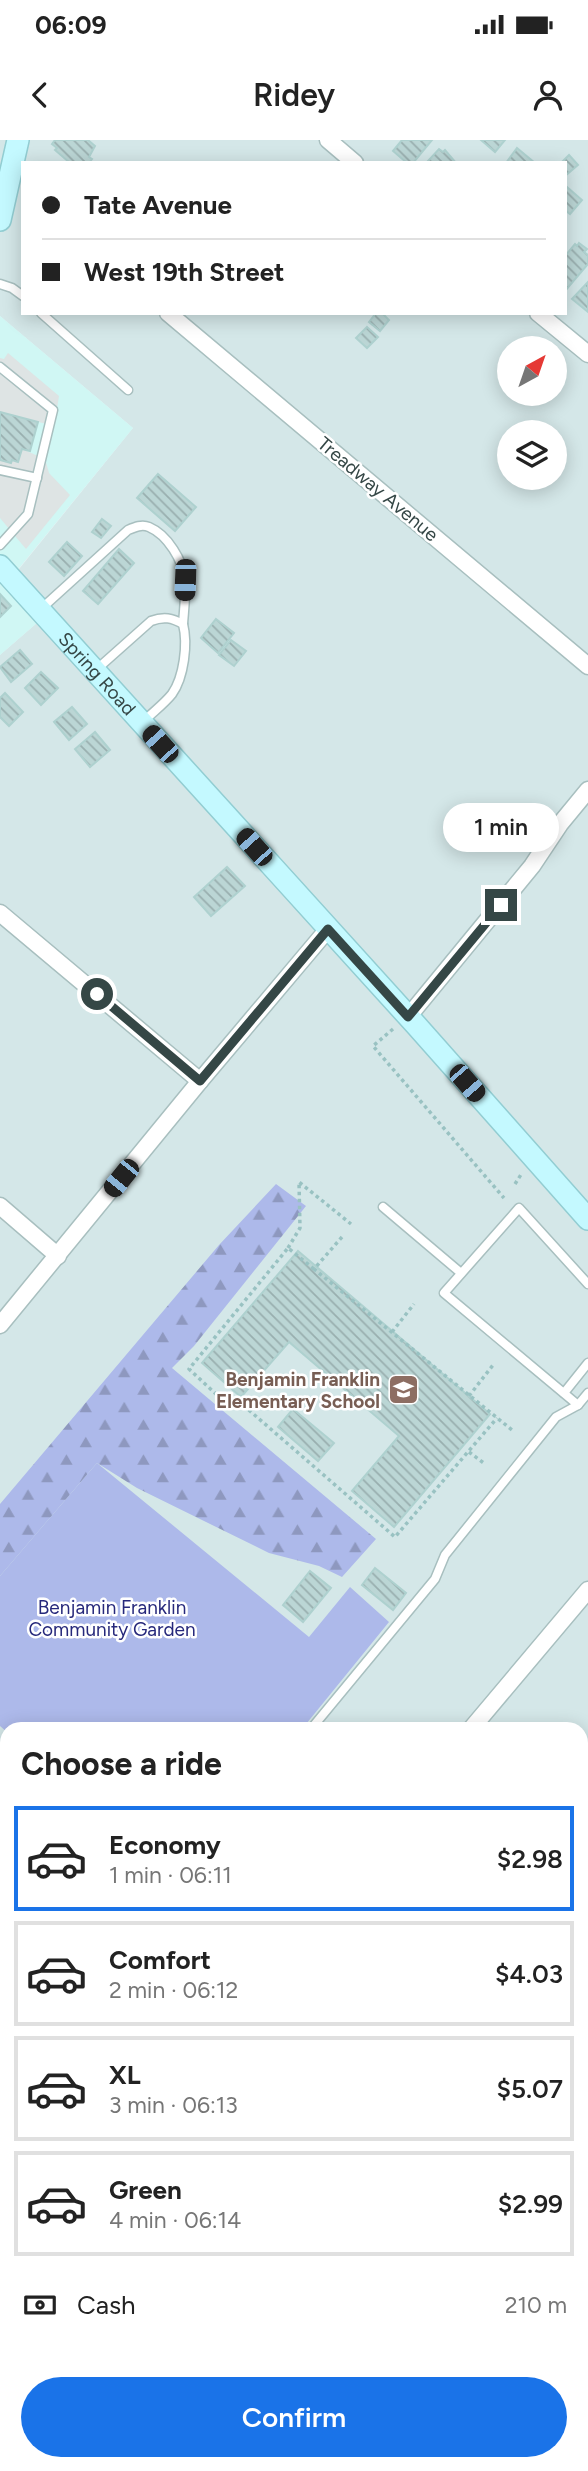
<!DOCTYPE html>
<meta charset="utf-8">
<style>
body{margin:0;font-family:Figtree,sans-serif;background:#f2f2f2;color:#222;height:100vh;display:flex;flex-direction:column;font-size:26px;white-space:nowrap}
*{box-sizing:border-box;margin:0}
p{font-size:23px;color:#767676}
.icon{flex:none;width:38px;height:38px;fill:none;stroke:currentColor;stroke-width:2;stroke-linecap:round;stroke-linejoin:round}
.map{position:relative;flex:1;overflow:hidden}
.sheet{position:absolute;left:0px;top:1582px;width:588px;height:749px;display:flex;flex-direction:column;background:#fff;border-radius:21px 21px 0 0;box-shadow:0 4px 18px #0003}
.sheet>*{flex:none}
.banner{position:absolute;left:21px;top:21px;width:546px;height:154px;border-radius:0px;box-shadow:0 4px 18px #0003;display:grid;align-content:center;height:154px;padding:0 21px;background:#fff}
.needle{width:46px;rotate:40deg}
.controls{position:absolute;left:497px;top:196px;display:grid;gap:14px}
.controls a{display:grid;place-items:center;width:70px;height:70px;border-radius:50%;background:#fff;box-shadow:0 4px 18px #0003;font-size:35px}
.end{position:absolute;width:32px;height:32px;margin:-16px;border:9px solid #354746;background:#fff;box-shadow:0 0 0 4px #fff}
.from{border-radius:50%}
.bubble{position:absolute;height:49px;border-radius:24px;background:#fff;box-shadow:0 4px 18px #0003;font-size:23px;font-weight:600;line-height:49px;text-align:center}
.car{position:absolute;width:21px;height:42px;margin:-21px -10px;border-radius:9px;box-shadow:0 0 5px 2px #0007;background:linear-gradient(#222 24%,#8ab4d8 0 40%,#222 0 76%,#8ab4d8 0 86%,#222 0)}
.banner b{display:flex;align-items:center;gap:24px;height:66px;font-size:26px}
.banner b+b{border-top:2px solid #e0e0e0}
.banner i{width:18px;height:18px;background:#222}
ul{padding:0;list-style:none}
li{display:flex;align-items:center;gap:21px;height:105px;margin:0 14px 10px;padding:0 7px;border:4px solid #e0e0e0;border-radius:0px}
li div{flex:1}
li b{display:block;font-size:26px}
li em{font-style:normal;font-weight:600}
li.selected{border-color:#1a73e8}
li>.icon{width:63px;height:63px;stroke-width:1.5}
h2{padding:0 21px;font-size:32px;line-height:84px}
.pay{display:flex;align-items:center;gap:18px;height:77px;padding:0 21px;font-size:26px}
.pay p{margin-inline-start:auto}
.cta{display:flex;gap:14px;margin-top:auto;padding:14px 21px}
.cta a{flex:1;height:80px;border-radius:42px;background:#1a73e8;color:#fff;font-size:28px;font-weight:600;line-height:80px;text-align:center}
.status{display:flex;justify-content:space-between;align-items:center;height:49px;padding:0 35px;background:#fff;direction:ltr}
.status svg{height:19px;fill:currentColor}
header{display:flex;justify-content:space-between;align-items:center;height:91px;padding:0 21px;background:#fff;font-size:32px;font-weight:600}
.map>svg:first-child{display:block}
.residential{fill:#d4e7e8;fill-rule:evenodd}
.commercial{fill:#d0f7f4}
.green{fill:#adb9ea}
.forest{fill:url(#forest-firs)}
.parking{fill:#dee4e4}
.building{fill:url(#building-back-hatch);stroke:#aed1cf;stroke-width:2}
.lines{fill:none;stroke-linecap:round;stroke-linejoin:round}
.lane-casing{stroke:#a8bfbf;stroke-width:11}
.street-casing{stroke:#a8bfbf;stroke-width:19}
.secondary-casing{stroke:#92cdd2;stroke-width:24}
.path{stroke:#99c2c2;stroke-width:3.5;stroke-dasharray:3.5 3.5;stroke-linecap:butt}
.lane{stroke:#fff;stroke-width:8}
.street{stroke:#fff;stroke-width:16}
.secondary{stroke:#c4f9ff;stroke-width:21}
.route{stroke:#354746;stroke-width:9}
.labels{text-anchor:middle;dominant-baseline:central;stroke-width:5;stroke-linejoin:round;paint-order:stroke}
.street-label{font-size:19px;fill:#354746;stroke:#fff}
.education-label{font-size:19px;font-weight:bold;fill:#785e54;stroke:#fff;text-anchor:end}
.park-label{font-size:19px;fill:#26287b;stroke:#fff}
</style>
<div class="status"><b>06:09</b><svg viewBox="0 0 49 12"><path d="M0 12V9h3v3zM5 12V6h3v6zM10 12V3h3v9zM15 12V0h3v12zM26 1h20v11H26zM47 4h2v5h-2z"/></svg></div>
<header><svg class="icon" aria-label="back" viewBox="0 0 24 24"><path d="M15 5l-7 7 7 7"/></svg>Ridey<svg class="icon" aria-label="person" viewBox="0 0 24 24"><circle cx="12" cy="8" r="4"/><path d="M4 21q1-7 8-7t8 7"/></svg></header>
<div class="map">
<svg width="588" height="2331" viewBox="0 0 588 2331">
<defs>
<pattern id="forest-firs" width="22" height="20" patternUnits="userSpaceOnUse" patternTransform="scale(1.75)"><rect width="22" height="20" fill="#adb9ea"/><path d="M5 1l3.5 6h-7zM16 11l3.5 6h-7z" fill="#8e98bf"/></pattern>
<pattern id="building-back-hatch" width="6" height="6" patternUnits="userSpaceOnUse" patternTransform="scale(1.75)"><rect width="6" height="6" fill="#bbd6d5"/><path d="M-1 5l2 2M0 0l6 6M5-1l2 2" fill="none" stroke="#99afaf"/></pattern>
</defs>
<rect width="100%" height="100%" fill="#e6f3f4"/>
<g class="residential">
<path d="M0 0H588V2127L581 2121V1589H7V2324H372L360 2331H0V515L45 476 11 439 133 288 0 176ZM23 23H565V173H23ZM509 208H555V254H509ZM509 292H555V338H509Z"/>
<path d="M581 2151 588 2157V2312L581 2306Z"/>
</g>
<path class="commercial" d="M0 176 133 288 11 438 45 476 0 515Z"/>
<path class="green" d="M97 1323 309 1497 350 1447 389 1482 302 1589H7V1592L0 1586V1436Z"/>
<g class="forest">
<path d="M276 1044 306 1066 194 1206 172 1228 376 1399 342 1437 319 1426 269 1413 137 1348 97 1323 0 1436V1364L219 1105Z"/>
<path d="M581 2288 588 2294V2331H344L353 2324H581Z"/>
</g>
<g class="parking">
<path d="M8 213 59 256 54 286 0 272V218L4 219Z"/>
<path d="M22 309 45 319 49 333 70 355 26 409 0 378V320L10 323 12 320 18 321Z"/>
</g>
<g class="building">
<path d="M55 0H88L95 6 89 17 92 19 89 23H70L55 10 57 8 52 4Z"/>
<path d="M402 0H432L413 23H407L393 11Z"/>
<path d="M481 0H505L495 12Z"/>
<path d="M517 8 535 23H506Z"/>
<path d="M439 9 443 12 445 10 456 23 427 22Z"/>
<path d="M569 15 578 25 565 36V23H561Z"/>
<path d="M567 47 582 60 570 74 565 70V50Z"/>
<path d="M579 103 587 109 584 112 588 115V124L565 151V116L575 104 577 106Z"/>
<path d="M588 142V172L572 159Z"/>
<path d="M376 173H382L389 180 380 191 369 182Z"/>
<path d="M367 187 378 197 367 208 356 198Z"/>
<path d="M0 272 38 282 30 311 22 309 18 322 12 320 11 323 0 320Z"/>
<path d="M158 334 196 367 175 391 137 358Z"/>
<path d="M102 379 111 386 101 398 92 392Z"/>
<path d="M67 402 82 416 64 436 49 422Z"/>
<path d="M119 409 134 423 98 464 83 451Z"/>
<path d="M0 454 11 466 0 477Z"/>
<path d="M216 479 234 493 218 513 201 498Z"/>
<path d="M231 500 246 511 234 526 219 515Z"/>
<path d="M20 510 32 524 11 542 0 527Z"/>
<path d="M41 532 58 548 41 565 25 548Z"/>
<path d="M5 553 23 572 9 586 0 577V558Z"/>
<path d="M72 567 87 584 69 600 54 582Z"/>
<path d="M95 592 110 610 90 627 75 609Z"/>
<path d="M227 727 245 746 211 776 194 757Z"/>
<path d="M298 1111 490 1274 394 1387 352 1351 399 1296 289 1202 241 1257 202 1223Z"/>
<path d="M293 1269 334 1303 318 1321 278 1287Z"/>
<path d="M375 1428 406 1453 393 1470 362 1445Z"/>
<path d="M310 1431 331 1448 303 1482 283 1465Z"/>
</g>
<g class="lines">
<defs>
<g id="lane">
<path d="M0 144 12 148 23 156"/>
<path d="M41 173 128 250"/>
<path d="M0 227 53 270 28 374 0 405"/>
<path d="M0 330 37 338"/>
<path d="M42 468 128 390C135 387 142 384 149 387 168 395 183 421 185 440 186 454 184 470 183 484"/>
<path d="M97 529 151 481C164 476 172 478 183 484 188 504 184 537 172 554 164 564 153 572 144 581"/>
<path d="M383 1067 461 1133"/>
<path d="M564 1253 588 1223"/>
<path d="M578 1265 444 1153 519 1068 588 1144"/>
<path d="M311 1589 435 1439 445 1415 556 1277 578 1265 588 1253"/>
</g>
<g id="street">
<path d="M328 0 355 23"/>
<path d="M168 173 588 526"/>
<path d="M538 173 588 214"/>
<path d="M0 773 200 941"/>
<path d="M408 877 532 726 560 684 588 650"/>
<path d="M0 1066 58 1116"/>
<path d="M0 1185 200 941 328 789"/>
<path d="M471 1589 588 1450"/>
<path d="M0 1650 7 1655"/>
<path d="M581 1865 588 1858"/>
<path d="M0 1928 7 1934"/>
<path d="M581 2136 588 2142"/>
<path d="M0 2196 7 2197"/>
<path d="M31 2331 32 2324"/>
</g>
<g id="secondary">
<path d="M0 80 18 0"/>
<path id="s1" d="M0 426 416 885 588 1079"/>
</g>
</defs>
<use href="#lane" class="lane-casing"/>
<use href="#street" class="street-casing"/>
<use href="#secondary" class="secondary-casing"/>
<g class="path">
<path d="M393 889 373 906 504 1058"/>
<path d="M515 1044 522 1033"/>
<path d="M342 1097 314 1129 512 1290"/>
<path d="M288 1108 300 1088 299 1042 351 1084"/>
<path d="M392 1192 414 1164"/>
<path d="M469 1256 493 1225"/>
<path d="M228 1265 235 1258 395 1397 497 1278"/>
<path d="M232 1269 189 1229 288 1108 314 1129"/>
<path d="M469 1312 485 1324"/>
</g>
<use href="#lane" class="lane"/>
<use href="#street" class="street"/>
<use href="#secondary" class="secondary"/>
</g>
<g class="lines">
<path class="route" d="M97 854 200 941 328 789 408 877 501 765"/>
</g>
<defs>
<symbol id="school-square" viewBox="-11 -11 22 22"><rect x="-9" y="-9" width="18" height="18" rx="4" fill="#8d6e63" stroke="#fff"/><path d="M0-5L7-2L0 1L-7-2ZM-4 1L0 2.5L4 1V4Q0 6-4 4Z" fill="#fff"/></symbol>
</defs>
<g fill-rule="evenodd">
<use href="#school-square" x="386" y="1232" width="35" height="35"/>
</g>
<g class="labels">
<g class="street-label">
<text transform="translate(378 349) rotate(40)">Treadway Avenue</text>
<text stroke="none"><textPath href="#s1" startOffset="145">Spring Road</textPath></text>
</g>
<g class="education-label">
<text x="380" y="1239">Benjamin Franklin<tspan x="380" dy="22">Elementary School</tspan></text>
</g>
<g class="park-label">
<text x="112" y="1467">Benjamin Franklin<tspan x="112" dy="22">Community Garden</tspan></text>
</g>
</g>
</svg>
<div class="controls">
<a><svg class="needle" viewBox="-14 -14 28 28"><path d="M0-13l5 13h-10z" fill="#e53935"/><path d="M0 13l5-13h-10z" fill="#767676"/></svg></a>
<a><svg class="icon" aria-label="layers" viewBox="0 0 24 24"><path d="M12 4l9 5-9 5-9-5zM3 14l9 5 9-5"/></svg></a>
</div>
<i class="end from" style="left:97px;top:854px"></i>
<i class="end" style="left:501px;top:765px"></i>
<div class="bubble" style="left:443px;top:663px;width:116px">1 min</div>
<i class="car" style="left:185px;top:440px;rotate:182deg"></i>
<i class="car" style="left:160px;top:604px;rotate:318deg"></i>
<i class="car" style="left:254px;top:707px;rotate:318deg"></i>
<i class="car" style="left:467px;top:943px;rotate:139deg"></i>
<i class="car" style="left:121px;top:1038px;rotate:219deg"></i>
<div class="banner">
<b><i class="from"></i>Tate Avenue</b>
<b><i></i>West 19th Street</b>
</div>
<section class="sheet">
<h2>Choose a ride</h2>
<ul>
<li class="selected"><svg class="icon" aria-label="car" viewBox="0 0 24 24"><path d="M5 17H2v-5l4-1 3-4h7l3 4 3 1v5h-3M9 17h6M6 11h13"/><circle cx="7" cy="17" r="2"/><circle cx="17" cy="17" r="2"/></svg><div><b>Economy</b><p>1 min · 06:11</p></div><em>$2.98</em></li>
<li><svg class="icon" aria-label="car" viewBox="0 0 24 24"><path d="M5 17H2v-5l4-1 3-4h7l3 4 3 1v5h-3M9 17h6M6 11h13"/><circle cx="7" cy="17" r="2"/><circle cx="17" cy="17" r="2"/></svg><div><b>Comfort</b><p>2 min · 06:12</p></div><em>$4.03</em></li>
<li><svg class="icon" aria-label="car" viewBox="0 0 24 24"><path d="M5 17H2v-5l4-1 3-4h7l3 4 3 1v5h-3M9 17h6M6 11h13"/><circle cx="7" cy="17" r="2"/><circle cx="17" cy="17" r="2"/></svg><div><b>XL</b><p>3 min · 06:13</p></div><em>$5.07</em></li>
<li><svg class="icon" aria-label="car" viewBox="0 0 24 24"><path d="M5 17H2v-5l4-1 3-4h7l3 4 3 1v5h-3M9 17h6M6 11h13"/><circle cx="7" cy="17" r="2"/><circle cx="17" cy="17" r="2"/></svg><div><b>Green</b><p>4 min · 06:14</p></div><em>$2.99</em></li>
</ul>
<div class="pay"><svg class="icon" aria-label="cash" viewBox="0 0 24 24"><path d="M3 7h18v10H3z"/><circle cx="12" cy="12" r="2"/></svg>Cash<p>210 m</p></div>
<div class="cta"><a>Confirm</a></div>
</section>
</div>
